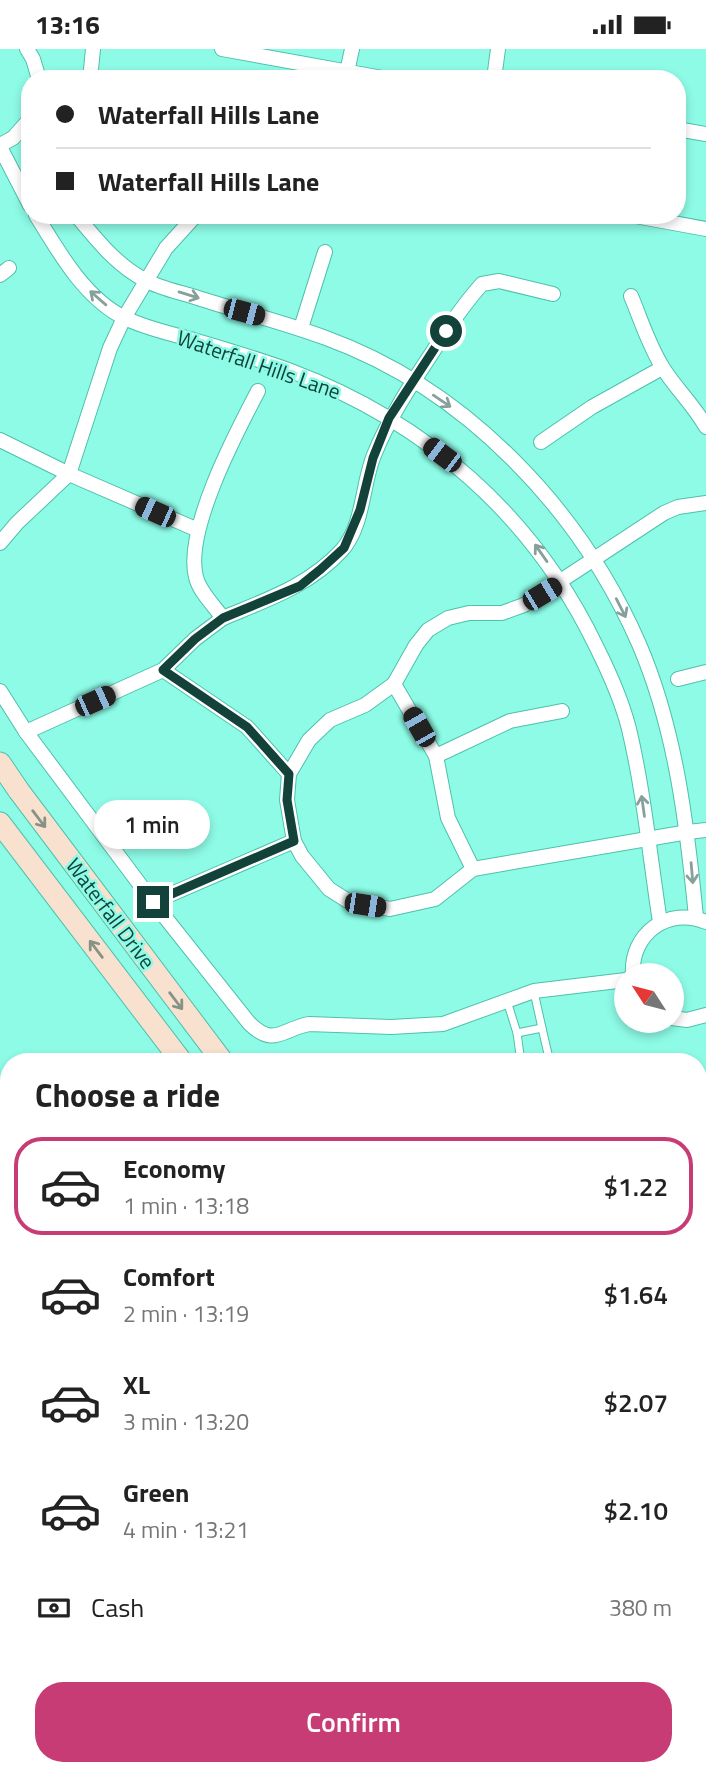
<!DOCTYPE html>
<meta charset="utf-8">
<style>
body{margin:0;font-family:"Titillium Web",sans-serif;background:#f2f2f2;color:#222;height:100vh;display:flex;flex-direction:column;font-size:26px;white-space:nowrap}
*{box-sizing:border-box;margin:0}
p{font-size:23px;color:#767676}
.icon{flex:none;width:38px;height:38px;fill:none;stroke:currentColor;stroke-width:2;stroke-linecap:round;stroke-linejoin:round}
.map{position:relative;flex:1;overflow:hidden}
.sheet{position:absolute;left:0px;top:1004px;width:707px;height:723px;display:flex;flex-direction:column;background:#fff;border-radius:28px 28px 0 0;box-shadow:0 4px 10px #0003}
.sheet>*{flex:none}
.hud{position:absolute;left:21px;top:21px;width:665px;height:154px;border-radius:28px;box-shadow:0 4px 10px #0003;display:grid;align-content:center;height:154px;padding:0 35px;background:#fff}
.needle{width:46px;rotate:306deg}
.controls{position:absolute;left:614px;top:914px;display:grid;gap:14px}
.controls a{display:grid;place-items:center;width:70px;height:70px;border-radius:50%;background:#fff;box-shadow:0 4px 10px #0003;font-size:35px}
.end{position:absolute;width:32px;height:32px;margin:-16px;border:9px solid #12423a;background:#fff;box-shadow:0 0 0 4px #fff}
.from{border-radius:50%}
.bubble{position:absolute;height:49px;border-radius:24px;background:#fff;box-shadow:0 4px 10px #0003;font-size:23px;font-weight:600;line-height:49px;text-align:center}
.car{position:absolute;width:21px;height:42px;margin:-21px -10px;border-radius:9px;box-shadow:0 0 5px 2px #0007;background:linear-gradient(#222 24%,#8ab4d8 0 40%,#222 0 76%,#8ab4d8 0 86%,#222 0)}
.hud b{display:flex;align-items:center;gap:24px;height:66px;font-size:26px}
.hud b+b{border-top:2px solid #e0e0e0}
.hud i{width:18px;height:18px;background:#222}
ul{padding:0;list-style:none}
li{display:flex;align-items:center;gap:21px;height:98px;margin:0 14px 10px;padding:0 21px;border:4px solid transparent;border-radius:28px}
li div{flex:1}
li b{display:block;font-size:26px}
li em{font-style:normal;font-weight:600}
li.on{border-color:#c73c74}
li>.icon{width:63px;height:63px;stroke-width:1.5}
h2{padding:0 35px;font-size:32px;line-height:84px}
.pay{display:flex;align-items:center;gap:18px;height:77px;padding:0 35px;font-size:26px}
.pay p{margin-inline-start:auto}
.cta{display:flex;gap:14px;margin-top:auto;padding:14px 35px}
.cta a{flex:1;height:80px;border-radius:28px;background:#c73c74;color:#fff;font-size:28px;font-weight:600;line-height:80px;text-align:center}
.status{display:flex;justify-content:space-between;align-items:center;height:49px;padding:0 35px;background:#fff;direction:ltr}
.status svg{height:19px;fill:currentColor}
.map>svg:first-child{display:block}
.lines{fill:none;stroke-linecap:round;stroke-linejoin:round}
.service-casing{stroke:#4fc0ac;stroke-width:9}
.minor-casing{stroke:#4fc0ac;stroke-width:16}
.secondary-casing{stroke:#4fc0ac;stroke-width:23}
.service{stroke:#fff;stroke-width:7}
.minor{stroke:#fff;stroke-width:14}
.secondary{stroke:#f8e2cf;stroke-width:21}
.oneway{stroke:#88a09c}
.oneway2{stroke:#859284}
.route{stroke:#12423a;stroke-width:9}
.labels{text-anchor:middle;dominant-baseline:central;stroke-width:5;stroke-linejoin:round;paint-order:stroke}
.street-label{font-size:21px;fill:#12423a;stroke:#8dfbe6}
</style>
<div class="status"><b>13:16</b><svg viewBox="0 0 49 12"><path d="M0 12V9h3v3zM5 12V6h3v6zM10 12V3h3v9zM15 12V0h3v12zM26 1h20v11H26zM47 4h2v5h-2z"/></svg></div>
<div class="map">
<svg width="706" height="1726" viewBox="0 0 706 1726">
<rect width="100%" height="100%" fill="#8dfbe6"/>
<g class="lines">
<defs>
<g id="service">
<path d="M534 943 542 979"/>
<path d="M507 952 517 984 542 979 548 1005"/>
<path d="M517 984 521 1013"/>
</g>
<g id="minor">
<path d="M27 0 33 10 39 30"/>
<path d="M222 0 388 30"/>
<path d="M347 23 352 0"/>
<path d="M90 30 93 0"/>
<path d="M494 30 498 0"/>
<path d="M677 80 706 85"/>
<path d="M0 96 13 89 30 70"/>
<path d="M0 98 30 156"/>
<path d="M36 166C58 202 85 250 125 269 145 279 169 284 190 290 224 300 258 310 291 322 426 373 533 466 596 597 609 623 622 652 629 680 644 743 650 809 660 873"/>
<path d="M76 166C97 191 116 216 145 231 159 239 179 243 195 248 238 262 283 273 326 289 466 340 580 460 639 595 676 681 687 776 696 868"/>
<path d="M630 166 706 180"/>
<path d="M0 226 9 219"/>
<path d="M631 247C641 271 649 297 663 319 676 340 694 356 706 378"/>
<path d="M301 279 325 203"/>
<path d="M0 391 69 425 198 481"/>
<path d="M541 393 592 358 662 319"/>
<path d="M706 454 678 458 664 464 524 556 502 564H469L448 569 428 581 416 596 394 635 365 656 330 671 309 691 289 725 287 751 294 792 302 807 329 840 348 852 390 860 435 850 473 820 688 783 706 781"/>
<path d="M0 494 17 474 69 425 110 299 124 269 166 199 196 166"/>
<path d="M223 569C266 551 309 537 342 501 364 476 362 435 374 406 389 369 410 337 432 304 447 280 463 256 482 235L499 232 553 245"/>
<path d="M163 621 247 678 289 725"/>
<path d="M678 630 706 623"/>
<path d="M394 635 436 707 448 769 473 820"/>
<path d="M0 642 26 683 153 853 294 792"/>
<path d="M26 683 163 621 195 590 223 569C214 557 199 542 196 528 184 482 236 384 258 342"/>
<path d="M436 707 510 672 562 662"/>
<path d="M153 853 249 974C274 999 282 980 309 975L391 978 443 975 534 942 626 931"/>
<path d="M633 926C630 885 668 857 706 873"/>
<path d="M672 969 687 971 706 966"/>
<path d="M0 1315H9"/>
<path d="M698 1319H706"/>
<path d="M698 1388H706"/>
<path d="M0 1391 9 1392"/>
<path d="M698 1426 706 1433"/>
<path d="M0 1467 9 1468"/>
<path d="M0 1566 9 1551"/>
<path d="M698 1609 706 1597"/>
<path d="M15 1726 18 1718"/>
<path d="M195 1726 197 1718"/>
<path d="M289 1726 292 1718"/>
<path d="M626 1726 630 1718"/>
</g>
<g id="secondary">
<path d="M0 714 19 742 223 1013"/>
<path d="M0 774 182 1013"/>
<path d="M698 1495 706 1502"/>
<path d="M698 1546 706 1553"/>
</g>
</defs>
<use href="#service" class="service-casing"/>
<use href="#minor" class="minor-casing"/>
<use href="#secondary" class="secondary-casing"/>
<use href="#service" class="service"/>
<use href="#minor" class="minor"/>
<use href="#secondary" class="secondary"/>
</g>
<defs><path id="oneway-shaft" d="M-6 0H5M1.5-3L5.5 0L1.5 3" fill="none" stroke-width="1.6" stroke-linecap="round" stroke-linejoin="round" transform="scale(1.75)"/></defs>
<g class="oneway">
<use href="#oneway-shaft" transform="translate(189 246) rotate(17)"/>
<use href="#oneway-shaft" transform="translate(98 249) rotate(-139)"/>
<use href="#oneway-shaft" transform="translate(442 352) rotate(34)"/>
<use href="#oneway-shaft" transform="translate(541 504) rotate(-125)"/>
<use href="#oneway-shaft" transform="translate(621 559) rotate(63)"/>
<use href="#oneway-shaft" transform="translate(643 757) rotate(-98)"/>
<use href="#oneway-shaft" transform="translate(692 824) rotate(85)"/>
</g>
<g class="oneway2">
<use href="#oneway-shaft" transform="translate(39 770) rotate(53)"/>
<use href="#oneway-shaft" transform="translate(96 900) rotate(-127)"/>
<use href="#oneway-shaft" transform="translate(176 952) rotate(53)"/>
</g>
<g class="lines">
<path class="route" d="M153 853 294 792 287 751 289 725 247 678 163 621 195 590 223 569 300 537 321 520 344 499 360 461 373 409 389 369 446 282"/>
</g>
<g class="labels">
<g class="street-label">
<text transform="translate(259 315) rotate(19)">Waterfall Hills Lane</text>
<text transform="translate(111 864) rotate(53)">Waterfall Drive</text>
</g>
</g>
</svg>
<div class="controls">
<a><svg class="needle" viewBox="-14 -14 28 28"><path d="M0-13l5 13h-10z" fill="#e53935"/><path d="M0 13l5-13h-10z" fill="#767676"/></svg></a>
</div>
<i class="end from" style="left:446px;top:282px"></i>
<i class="end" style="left:153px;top:853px"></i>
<div class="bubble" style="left:94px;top:751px;width:116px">1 min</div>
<i class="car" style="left:244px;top:263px;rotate:105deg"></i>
<i class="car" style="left:442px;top:406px;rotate:307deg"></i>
<i class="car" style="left:155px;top:463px;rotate:294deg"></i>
<i class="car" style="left:542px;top:545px;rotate:59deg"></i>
<i class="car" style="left:95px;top:652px;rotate:66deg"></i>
<i class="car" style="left:419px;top:678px;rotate:330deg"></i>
<i class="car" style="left:365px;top:856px;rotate:99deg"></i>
<div class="hud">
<b><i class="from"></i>Waterfall Hills Lane</b>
<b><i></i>Waterfall Hills Lane</b>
</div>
<section class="sheet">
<h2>Choose a ride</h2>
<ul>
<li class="on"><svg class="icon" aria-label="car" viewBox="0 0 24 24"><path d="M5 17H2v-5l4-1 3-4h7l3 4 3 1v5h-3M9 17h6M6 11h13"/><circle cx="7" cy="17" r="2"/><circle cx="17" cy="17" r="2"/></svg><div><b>Economy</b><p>1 min · 13:18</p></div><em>$1.22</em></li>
<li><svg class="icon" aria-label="car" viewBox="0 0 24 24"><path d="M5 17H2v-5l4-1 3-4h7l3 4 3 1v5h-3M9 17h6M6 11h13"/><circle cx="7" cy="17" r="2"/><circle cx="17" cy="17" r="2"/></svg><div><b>Comfort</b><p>2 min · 13:19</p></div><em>$1.64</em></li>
<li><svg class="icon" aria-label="car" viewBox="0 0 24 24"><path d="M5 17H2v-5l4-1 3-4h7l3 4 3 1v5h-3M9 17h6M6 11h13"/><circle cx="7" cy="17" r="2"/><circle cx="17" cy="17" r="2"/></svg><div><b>XL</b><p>3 min · 13:20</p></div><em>$2.07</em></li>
<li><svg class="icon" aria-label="car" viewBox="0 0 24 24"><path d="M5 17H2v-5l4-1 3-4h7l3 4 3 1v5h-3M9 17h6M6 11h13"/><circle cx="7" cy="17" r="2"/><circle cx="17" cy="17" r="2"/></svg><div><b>Green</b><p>4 min · 13:21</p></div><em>$2.10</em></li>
</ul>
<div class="pay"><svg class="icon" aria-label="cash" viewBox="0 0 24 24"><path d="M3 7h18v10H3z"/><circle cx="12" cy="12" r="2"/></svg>Cash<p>380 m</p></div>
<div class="cta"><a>Confirm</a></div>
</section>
</div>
